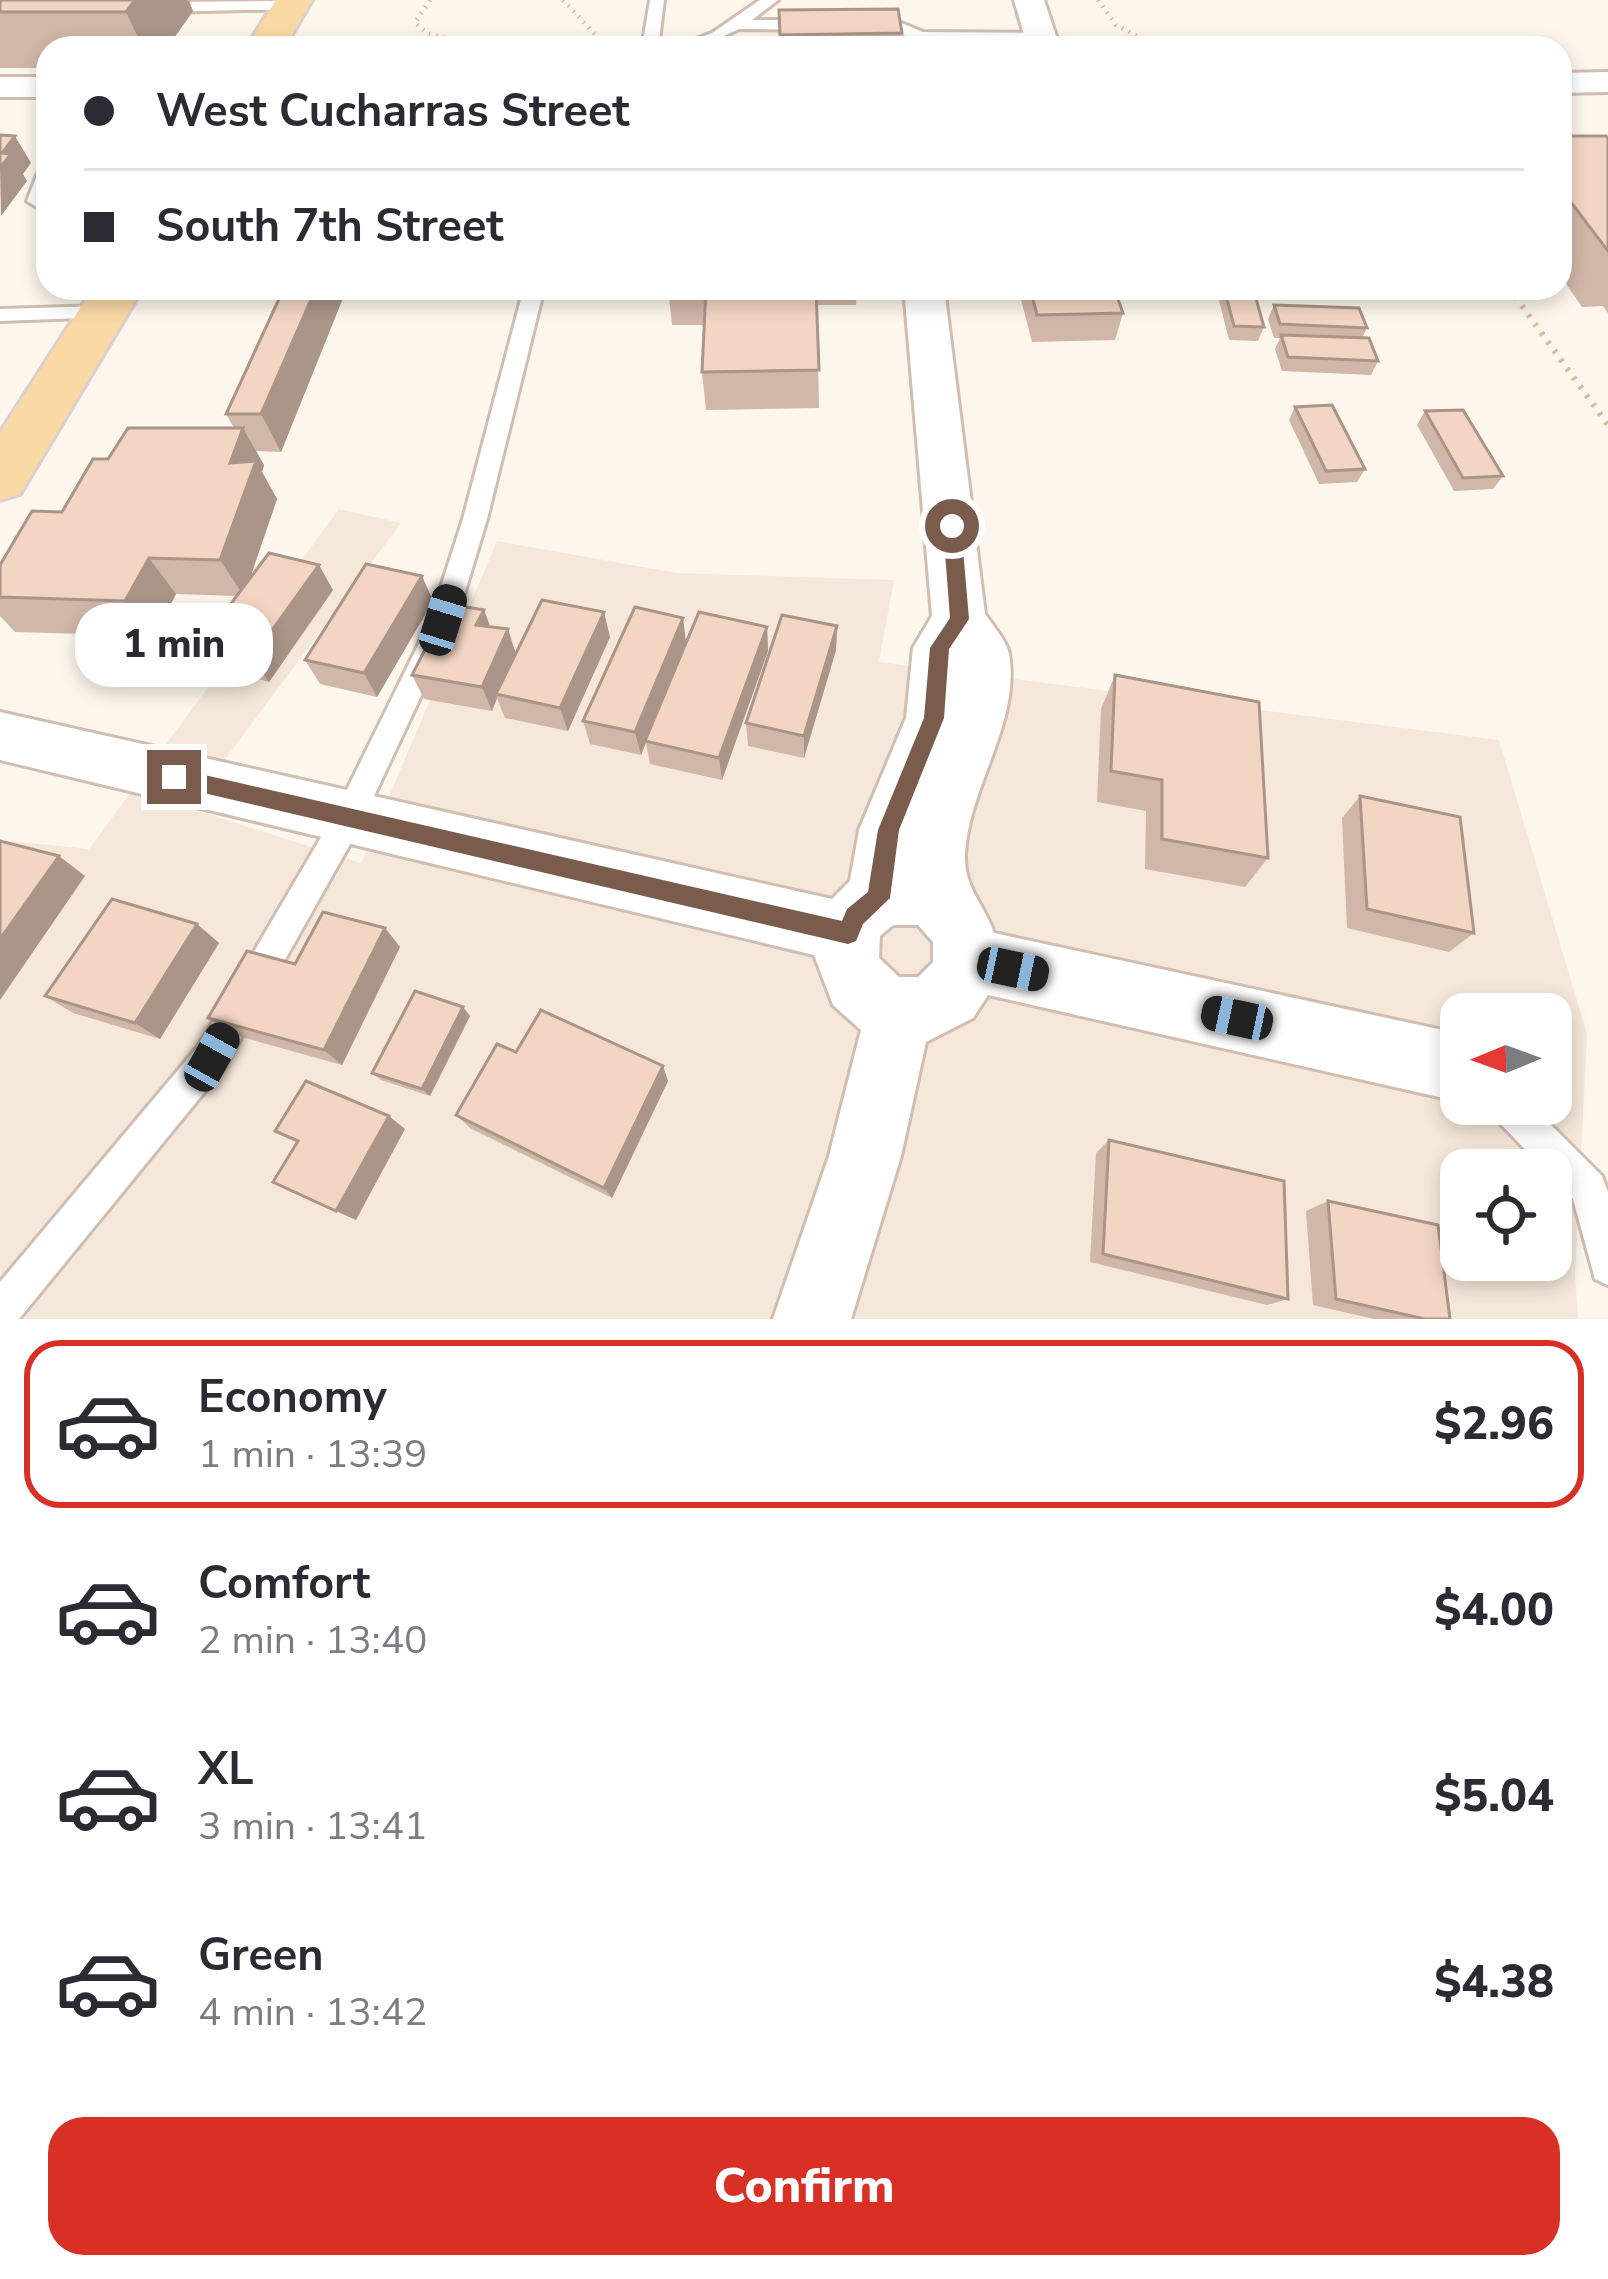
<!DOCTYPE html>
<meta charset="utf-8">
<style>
body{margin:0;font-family:"Nunito Sans",sans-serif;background:#f7f7f7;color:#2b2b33;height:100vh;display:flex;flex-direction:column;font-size:45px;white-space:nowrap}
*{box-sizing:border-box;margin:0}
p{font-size:39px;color:#7c7c81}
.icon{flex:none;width:66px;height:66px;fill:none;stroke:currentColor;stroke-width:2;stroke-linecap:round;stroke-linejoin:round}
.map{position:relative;height:1319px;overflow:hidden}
.panel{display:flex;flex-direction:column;background:#fff;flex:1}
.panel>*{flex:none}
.hud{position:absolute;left:36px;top:36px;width:1536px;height:264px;border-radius:36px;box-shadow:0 6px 18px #0003;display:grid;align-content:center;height:264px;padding:0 48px;background:#fff}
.needle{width:78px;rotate:269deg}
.tools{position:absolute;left:1440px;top:993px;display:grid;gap:24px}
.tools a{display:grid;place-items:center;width:132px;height:132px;border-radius:24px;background:#fff;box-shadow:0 6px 18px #0003;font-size:60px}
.end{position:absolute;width:54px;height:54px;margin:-27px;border:15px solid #7a5c4d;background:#fff;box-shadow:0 0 0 6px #fff}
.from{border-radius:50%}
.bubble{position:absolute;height:84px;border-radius:36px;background:#fff;box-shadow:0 6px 18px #0003;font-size:39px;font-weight:800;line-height:84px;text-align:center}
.car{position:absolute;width:36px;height:72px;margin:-36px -18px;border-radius:15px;box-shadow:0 0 9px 3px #0007;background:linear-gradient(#222 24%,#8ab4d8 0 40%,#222 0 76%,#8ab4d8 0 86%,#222 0)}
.hud b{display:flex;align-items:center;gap:42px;height:114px;font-size:45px}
.hud b+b{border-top:3px solid #e1e1e2}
.hud i{width:30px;height:30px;background:#2b2b33}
ul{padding:21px 0 0;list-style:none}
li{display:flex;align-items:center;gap:36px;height:168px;margin:0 24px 18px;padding:0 24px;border:6px solid transparent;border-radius:36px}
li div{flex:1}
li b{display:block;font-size:45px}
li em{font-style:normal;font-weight:800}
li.current{border-color:#d93025}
li>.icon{width:108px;height:108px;stroke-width:1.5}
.action{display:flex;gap:24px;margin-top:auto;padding:24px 48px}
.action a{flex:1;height:138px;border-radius:36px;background:#d93025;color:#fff;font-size:48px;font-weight:800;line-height:138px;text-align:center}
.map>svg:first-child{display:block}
.residential{fill:#f5e8da;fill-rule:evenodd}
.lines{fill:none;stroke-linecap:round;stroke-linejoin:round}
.service-casing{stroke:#d1beb0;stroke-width:6}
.minor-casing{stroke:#d1beb0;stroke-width:6}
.primary-casing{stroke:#dad1cd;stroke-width:6}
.path-far1{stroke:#d9b8a5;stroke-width:4.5;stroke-dasharray:1.5 6;stroke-linecap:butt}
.path{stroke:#d9b8a5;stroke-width:6;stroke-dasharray:3 8;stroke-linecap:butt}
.service{fill:#fff;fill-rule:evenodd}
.minor{fill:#fff;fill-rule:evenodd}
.primary{fill:#fbd9a5;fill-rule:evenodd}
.wall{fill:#d1b7a8}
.shaded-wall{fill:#aa9588}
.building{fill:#f3d5c3;stroke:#aa9588;stroke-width:3}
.route{fill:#7a5c4d}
</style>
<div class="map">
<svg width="1608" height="1319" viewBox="0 0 1608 1319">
<rect width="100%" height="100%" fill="#fdf6ec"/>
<path class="residential" d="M339 509 401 523 189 808 361 863 497 541 677 573 894 580 879 662 1499 740 1587 1034 1575 1275 1578 1319H0V856L11 841 89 849ZM1461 1014H1551V1104H1461ZM1461 1170H1551V1260H1461Z"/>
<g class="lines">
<defs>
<g id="service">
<path d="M650 0H664L658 48H642Z"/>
<path d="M760 0H778L752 20H817L825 25 817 30 739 29 697 48H673L712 33Z"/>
<path d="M291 1 296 3V9L157 12 149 7 157 2Z"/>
<path d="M867 20H894L923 32 1041 33 1049 38 1041 43 920 42 891 30 862 28 859 25Z"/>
<path d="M48 165V214L27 201 39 170Z"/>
<path d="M524 288H544L487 519 456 621 359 828 224 1068 19 1319H0V1282L200 1044 337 810 430 621 463 519Z"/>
<path d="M103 306 110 307V317L0 321V309Z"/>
<path d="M1487 1104H1530L1602 1176 1608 1192V1285L1595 1279 1573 1199 1551 1176V1170H1545L1493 1116Z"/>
</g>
<g id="minor">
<path d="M1014 0H1044L1060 48H1028Z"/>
<path d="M1608 72V92L1560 93V73Z"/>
<rect x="0" y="77" width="48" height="20"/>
<path d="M904 288H944L985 614C993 626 1006 640 1009 654 1021 723 967 789 965 856 964 888 984 904 994 933L1461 1034V1102L988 995 973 1018 926 1042 901 1156 851 1319H773L829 1156 861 1030 833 1005 814 955 0 760V712L832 899 850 881 859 830 906 718 913 648 932 616ZM893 925H918L933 942V962L918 977H899L879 958 880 936Z"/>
</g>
<g id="primary">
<path d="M276 0H312L284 48H246Z"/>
<path d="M93 288H143L20 494 0 500V433Z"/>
</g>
</defs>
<use href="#service" class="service-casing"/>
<use href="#minor" class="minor-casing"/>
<use href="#primary" class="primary-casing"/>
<g class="path-far1">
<path d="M430 0 415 23 427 33 450 39 611 48"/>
<path d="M563 0 606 46"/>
<path d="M1098 0 1116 25 1160 48"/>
</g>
<path class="path" d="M1509 288 1608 425"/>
<use href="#service" class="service"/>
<use href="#minor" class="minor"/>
<use href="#primary" class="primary"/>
</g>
<g class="wall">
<path d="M0 0H189L193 11 167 48H48V68H0Z"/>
<path d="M779 10 902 33 901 48H780Z"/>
<path d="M1560 136 1608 138V313L1603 306 1582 307 1560 275Z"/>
<path d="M284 288H347L281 452 256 451 264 465 262 472 277 499 249 580 333 590 269 682 219 669 200 645 237 596 176 594 154 636 15 632 0 616V565L62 512 108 459 234 428 226 414Z"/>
<path d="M472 288H511L510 294H474Z"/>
<path d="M668 288H857L856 305H817L819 408 706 410 702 372 704 325H672Z"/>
<path d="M1018 288H1114L1123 313 1115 340 1032 342Z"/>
<path d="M1216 288H1253L1264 327 1258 341 1229 340Z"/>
<path d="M1274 305 1367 328 1362 338 1378 361 1371 375 1282 371 1275 349 1280 338H1274L1268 319Z"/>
<path d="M1295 407 1365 469 1357 482 1319 484 1289 420Z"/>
<path d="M1425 411 1503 476 1493 489 1454 491 1417 425Z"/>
<path d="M422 576 433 601 377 697 320 684 305 660Z"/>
<path d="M484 610 490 627 516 653 610 637 568 731 505 718 497 698 492 711 424 699 412 675Z"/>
<path d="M837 626 836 650 804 758 748 746 746 723Z"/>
<path d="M767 627 768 651 722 780 650 764 646 743 641 755 590 744 583 721 686 642Z"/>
<path d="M1115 675 1268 858 1245 887 1145 869 1146 811 1097 802 1101 709Z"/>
<path d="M1360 796 1474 933 1449 952 1347 928 1342 818Z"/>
<path d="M197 924 219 943 160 1039 73 1013 45 996Z"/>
<path d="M385 928 400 947 342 1065 231 1034 208 1018 295 964Z"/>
<path d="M470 1016 430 1096 381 1080 372 1073Z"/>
<path d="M668 1081 612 1198 470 1128 456 1115Z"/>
<path d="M1109 1140 1288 1299 1267 1305 1090 1262 1096 1153Z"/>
<path d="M1328 1201 1450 1319H1374L1313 1305 1306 1211Z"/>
</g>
<g class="shaded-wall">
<path d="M135 0H188L193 11 167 48H143L126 12Z"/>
<path d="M15 136 31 163 23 174 27 181 1 216 0 168 2 153Z"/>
<path d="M316 288H347L281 452 261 414Z"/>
<path d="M243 428 264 465 262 472 277 499 244 596 220 560 230 463Z"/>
<path d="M149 558 176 594 154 636 125 601Z"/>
<path d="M319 565 333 590 269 682 252 658Z"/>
<path d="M422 576 433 601 377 697 364 673Z"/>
<path d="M484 610 493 634 476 625Z"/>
<path d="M604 612 610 637 568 731 560 708Z"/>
<path d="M683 618 686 642 641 755 635 732Z"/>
<path d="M837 626 836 650 804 758V736Z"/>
<path d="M767 627 768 651 722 780 719 758Z"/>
<path d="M508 629 516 654 496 694 497 698 492 711 482 687Z"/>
<path d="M59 856 85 876 0 1000V939Z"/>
<path d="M197 924 219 943 160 1039 135 1023Z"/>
<path d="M385 928 400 947 342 1065 324 1050Z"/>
<path d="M463 1007 470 1016 430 1096 422 1089Z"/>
<path d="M663 1066 668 1081 612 1198 604 1188Z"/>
<path d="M389 1116 405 1129 356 1220 336 1211Z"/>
</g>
<g class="building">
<path d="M0 0H135L126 12H0Z"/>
<path d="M898 9 902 33 780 35 779 10Z"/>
<path d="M0 135 15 136 2 153 11 154 0 168Z"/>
<path d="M1560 136H1606L1608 138V251L1560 188Z"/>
<path d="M284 288H316L261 414H226Z"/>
<path d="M706 288H816L819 370 702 372Z"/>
<path d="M1030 288H1114L1123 313 1037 315Z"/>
<path d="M1224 288H1253L1264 327 1234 326Z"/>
<path d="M1274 305 1359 308 1367 328 1280 324Z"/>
<path d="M1281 335 1369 338 1378 361 1288 357Z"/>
<path d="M1332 405 1365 469 1326 471 1295 407Z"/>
<path d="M1463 410 1503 476 1463 478 1425 411Z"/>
<path d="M128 428H243L230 463 256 461 220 560 149 558 125 601 0 597V565L32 511 62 512 93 459H108Z"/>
<path d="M269 553 319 565 252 658 200 645Z"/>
<path d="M366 564 422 576 364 673 305 660Z"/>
<path d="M542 600 604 612 560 708 496 694Z"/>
<path d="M448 604 484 610 476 625 508 629 482 687 412 675Z"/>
<path d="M635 607 683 618 635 732 583 721Z"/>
<path d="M699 612 767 627 719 758 645 741Z"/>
<path d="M782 615 837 626 804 736 746 723Z"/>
<path d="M1115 675 1259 702 1268 858 1162 839V780L1111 771Z"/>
<path d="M1360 796 1460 817 1474 933 1367 909Z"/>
<path d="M0 841 59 856 0 939Z"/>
<path d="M112 899 197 924 135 1023 45 996Z"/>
<path d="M323 912 385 928 324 1050 208 1018 247 951 295 964Z"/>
<path d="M415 991 463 1007 422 1089 372 1073Z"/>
<path d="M541 1010 663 1066 604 1188 456 1115 497 1044 516 1052Z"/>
<path d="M306 1081 389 1116 336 1211 273 1182 298 1141 275 1131Z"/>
<path d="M1109 1140 1284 1181 1288 1299 1103 1254Z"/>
<path d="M1328 1201 1438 1225 1450 1319H1425L1336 1299Z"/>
</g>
<path class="route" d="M952 520 961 526 969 619 949 649 944 718 899 830 890 898 863 924 856 941 848 944 174 786 163 777 174 768 842 921 847 909 868 892 878 830 924 718 930 648 950 618 943 526Z"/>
</svg>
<div class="tools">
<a><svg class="needle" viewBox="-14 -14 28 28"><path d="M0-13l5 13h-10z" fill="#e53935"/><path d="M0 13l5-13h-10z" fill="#7c7c81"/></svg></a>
<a><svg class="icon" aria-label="locate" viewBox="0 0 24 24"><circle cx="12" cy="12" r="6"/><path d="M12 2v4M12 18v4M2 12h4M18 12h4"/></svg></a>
</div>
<i class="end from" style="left:952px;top:526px"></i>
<i class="end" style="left:174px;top:777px"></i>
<div class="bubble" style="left:75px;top:603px;width:198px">1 min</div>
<i class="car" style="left:443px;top:620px;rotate:17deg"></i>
<i class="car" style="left:1013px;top:969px;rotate:102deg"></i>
<i class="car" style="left:1237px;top:1018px;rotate:282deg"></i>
<i class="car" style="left:212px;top:1057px;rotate:29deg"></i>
<div class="hud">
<b><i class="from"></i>West Cucharras Street</b>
<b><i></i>South 7th Street</b>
</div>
</div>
<section class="panel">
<ul>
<li class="current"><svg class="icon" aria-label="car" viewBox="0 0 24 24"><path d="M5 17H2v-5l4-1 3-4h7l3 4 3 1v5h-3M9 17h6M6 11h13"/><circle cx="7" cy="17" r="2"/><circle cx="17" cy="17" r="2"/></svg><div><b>Economy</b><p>1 min · 13:39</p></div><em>$2.96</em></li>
<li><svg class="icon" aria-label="car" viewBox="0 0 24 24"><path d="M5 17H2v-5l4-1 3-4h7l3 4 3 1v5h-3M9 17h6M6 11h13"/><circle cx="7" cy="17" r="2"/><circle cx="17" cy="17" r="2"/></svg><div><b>Comfort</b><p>2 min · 13:40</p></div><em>$4.00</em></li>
<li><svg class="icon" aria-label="car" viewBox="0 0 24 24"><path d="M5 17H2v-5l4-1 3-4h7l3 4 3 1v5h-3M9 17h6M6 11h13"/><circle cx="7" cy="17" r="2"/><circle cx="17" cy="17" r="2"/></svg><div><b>XL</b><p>3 min · 13:41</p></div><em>$5.04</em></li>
<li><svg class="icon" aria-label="car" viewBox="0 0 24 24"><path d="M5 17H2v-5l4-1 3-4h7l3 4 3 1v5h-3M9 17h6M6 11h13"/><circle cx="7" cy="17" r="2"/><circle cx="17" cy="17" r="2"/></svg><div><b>Green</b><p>4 min · 13:42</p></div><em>$4.38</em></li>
</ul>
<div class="action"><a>Confirm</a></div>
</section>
